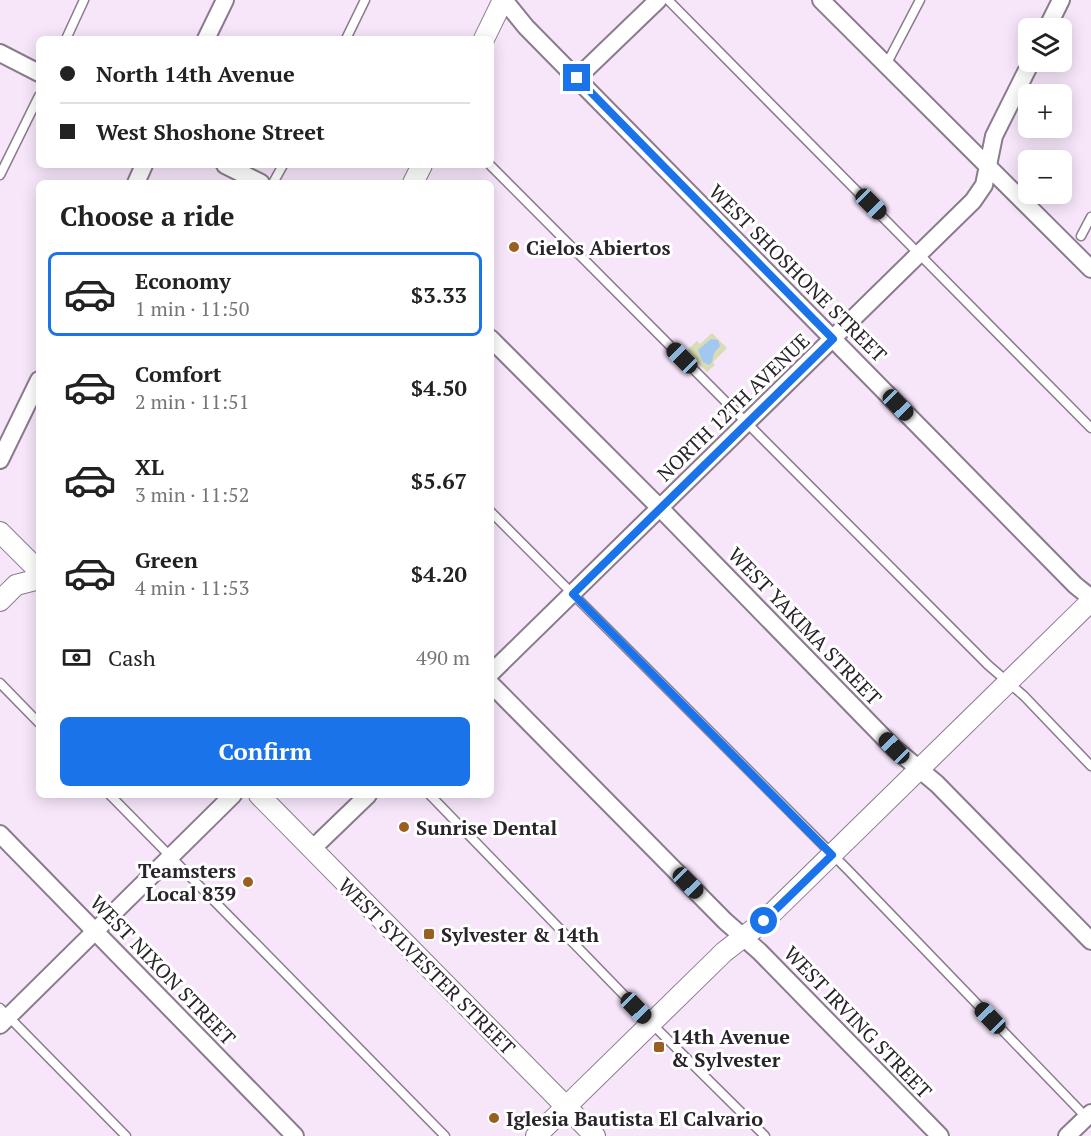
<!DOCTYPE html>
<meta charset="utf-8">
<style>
body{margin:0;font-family:"PT Serif",serif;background:#f6f6f6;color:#222;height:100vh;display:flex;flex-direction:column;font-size:22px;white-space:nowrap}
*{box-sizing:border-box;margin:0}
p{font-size:20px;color:#767676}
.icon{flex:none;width:33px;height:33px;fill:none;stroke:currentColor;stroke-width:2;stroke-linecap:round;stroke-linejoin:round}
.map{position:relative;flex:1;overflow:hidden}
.drawer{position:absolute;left:36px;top:180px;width:458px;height:618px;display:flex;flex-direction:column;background:#fff;border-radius:9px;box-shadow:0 3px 15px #0003}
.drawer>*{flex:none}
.guide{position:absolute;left:36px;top:36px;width:458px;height:132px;border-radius:9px;box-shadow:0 3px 15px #0003;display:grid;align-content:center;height:132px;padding:0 24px;background:#fff}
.tools{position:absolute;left:1018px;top:18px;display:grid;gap:12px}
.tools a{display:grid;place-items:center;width:54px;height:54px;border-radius:9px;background:#fff;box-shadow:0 3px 15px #0003;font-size:30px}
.end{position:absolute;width:27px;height:27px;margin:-14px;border:8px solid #1a73e8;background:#fff;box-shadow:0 0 0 3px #fff}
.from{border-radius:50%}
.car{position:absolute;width:18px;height:36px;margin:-18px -9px;border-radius:8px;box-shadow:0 0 4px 2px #0007;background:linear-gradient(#222 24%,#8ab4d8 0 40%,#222 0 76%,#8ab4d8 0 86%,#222 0)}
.guide b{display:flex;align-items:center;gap:21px;height:57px;font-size:22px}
.guide b+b{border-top:2px solid #e0e0e0}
.guide i{width:15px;height:15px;background:#222}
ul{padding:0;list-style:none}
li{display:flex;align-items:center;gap:18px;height:84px;margin:0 12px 9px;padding:0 12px;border:3px solid transparent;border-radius:9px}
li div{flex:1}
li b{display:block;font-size:22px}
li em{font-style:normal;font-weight:600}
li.on{border-color:#1a73e8}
li>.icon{width:54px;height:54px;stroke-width:1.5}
h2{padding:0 24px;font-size:27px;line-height:72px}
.pay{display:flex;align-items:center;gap:15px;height:66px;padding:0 24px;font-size:22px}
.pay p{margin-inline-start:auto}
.primary-button{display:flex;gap:12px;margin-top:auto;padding:12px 24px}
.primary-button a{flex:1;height:69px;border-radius:9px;background:#1a73e8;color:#fff;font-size:24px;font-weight:600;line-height:69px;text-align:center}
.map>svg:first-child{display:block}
.green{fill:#d9ddb5}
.water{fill:#a2c7f1}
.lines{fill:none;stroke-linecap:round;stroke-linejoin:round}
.service-casing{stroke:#8a7b8d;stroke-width:11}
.minor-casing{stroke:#8a7b8d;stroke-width:20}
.tertiary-casing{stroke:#8a7b8d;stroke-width:22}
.service{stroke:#fff;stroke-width:8}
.minor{stroke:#fff;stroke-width:16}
.tertiary{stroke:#fff;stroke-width:20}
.route{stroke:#1a73e8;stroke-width:8}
.poi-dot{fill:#9a5e1f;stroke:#fff;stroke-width:2}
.labels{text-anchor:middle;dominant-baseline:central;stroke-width:6;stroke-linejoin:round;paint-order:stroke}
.poi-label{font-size:20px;font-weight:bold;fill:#29232a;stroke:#fff;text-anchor:start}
.street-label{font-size:20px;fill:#29232a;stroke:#fff}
</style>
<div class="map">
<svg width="1091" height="1136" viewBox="0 0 1091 1136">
<rect width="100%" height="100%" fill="#f7e6fa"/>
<path class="green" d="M712 333 727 348 713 362 715 365 707 372 686 351 697 341 700 344Z"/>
<path class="water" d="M711 339 718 340 720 346 714 353 712 362 709 365 703 362 698 350Z"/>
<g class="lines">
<defs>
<g id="service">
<path d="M668 0 1091 428"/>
<path d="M66 39 84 0"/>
<path d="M346 39 365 0"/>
<path d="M886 65 920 0"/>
<path d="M490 165 988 665 1024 696 1091 766"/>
<path d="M0 175 39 96"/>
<path d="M273 183 283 165"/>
<path d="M1081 236 1091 217"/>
<path d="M490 511 848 870 1087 1118"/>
<path d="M0 683 39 723"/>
<path d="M110 795 445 1136"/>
<path d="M430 795 651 1023 765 1136"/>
<path d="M0 1008 126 1136"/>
</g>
<g id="minor">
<path d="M504 0 526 27 1075 585 1091 598"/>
<path d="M821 0 1091 269"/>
<path d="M1047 28 1061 0"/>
<path d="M206 39 225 0"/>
<path d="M0 53 39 73"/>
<path d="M577 78 658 0"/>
<path d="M225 165 261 183"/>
<path d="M136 183 144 165"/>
<path d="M490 338 660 508 894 748 937 784 1091 941"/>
<path d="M0 460 39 380"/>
<path d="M490 674 973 201 984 185 994 136 1031 62"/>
<path d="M490 683 725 921 760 952 940 1136"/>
<path d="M0 834 295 1136"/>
<path d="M312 849 368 795"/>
<path d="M0 1025 233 795"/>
<path d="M1067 1136 1091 1113"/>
</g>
<g id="tertiary">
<path d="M484 39 503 0"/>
<path d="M413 183 422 165"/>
<path d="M0 532 39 571"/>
<path d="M0 601 16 585 39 579"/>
<path d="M259 795 595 1136"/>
<path d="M536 1136 724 952 764 921 1091 601"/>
</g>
</defs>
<use href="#service" class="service-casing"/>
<use href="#minor" class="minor-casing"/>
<use href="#tertiary" class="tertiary-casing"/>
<use href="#service" class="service"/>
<use href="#minor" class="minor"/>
<use href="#tertiary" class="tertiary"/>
</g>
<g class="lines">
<path class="route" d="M577 78 833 339 573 594 832 855 764 921"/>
</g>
<g class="poi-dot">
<circle cx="514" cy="247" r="6"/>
<circle cx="404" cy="827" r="6"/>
<circle cx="248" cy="882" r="6"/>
<rect x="423" y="928" width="12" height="12" rx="3"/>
<rect x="653" y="1041" width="12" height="12" rx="3"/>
<circle cx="494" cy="1118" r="6"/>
</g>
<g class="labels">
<g class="poi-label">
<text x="526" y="247">Cielos Abiertos</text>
<text x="416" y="827">Sunrise Dental</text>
<text x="236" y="870" text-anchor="end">Teamsters<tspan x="236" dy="23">Local 839</tspan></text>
<text x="441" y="934">Sylvester &amp; 14th</text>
<text x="671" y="1036">14th Avenue<tspan x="671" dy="23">&amp; Sylvester</tspan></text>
<text x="506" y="1118">Iglesia Bautista El Calvario</text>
</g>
<g class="street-label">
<text transform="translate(798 273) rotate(45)">WEST SHOSHONE STREET</text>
<text transform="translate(733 407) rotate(-44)">NORTH 12TH AVENUE</text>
<text transform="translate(805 626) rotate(46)">WEST YAKIMA STREET</text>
<text transform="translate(427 966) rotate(45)">WEST SYLVESTER STREET</text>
<text transform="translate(163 970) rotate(46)">WEST NIXON STREET</text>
<text transform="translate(858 1022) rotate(46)">WEST IRVING STREET</text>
</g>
</g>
</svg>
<div class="tools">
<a><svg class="icon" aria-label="layers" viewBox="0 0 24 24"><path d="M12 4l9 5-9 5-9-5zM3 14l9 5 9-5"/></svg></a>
<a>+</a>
<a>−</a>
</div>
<i class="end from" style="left:764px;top:921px"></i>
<i class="end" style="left:577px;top:78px"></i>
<i class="car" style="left:871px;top:204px;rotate:135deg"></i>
<i class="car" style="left:682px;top:358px;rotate:315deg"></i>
<i class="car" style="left:898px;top:405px;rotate:136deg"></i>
<i class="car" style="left:894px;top:748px;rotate:316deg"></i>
<i class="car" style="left:688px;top:883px;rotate:136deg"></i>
<i class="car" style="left:636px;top:1008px;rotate:136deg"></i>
<i class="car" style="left:990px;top:1018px;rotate:316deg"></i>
<div class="guide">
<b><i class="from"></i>North 14th Avenue</b>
<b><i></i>West Shoshone Street</b>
</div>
<section class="drawer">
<h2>Choose a ride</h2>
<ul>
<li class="on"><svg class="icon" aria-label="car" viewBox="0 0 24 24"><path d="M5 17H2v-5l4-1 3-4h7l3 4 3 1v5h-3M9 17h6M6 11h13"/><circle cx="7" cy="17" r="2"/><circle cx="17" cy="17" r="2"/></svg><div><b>Economy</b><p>1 min · 11:50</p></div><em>$3.33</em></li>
<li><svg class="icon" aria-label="car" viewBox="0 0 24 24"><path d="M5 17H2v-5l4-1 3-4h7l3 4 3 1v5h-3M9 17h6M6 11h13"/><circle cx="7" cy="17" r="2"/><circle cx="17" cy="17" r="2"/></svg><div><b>Comfort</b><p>2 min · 11:51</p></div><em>$4.50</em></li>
<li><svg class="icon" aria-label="car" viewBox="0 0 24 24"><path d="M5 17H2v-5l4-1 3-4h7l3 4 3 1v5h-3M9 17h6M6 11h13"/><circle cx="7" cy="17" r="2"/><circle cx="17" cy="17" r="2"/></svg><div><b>XL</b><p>3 min · 11:52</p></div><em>$5.67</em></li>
<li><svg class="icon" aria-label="car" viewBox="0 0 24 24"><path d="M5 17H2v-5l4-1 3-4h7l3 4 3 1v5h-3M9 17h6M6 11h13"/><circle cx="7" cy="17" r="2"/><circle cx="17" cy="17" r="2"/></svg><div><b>Green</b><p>4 min · 11:53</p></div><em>$4.20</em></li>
</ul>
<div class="pay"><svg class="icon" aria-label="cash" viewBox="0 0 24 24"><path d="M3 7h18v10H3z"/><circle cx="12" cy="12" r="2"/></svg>Cash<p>490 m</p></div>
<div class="primary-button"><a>Confirm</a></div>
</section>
</div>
